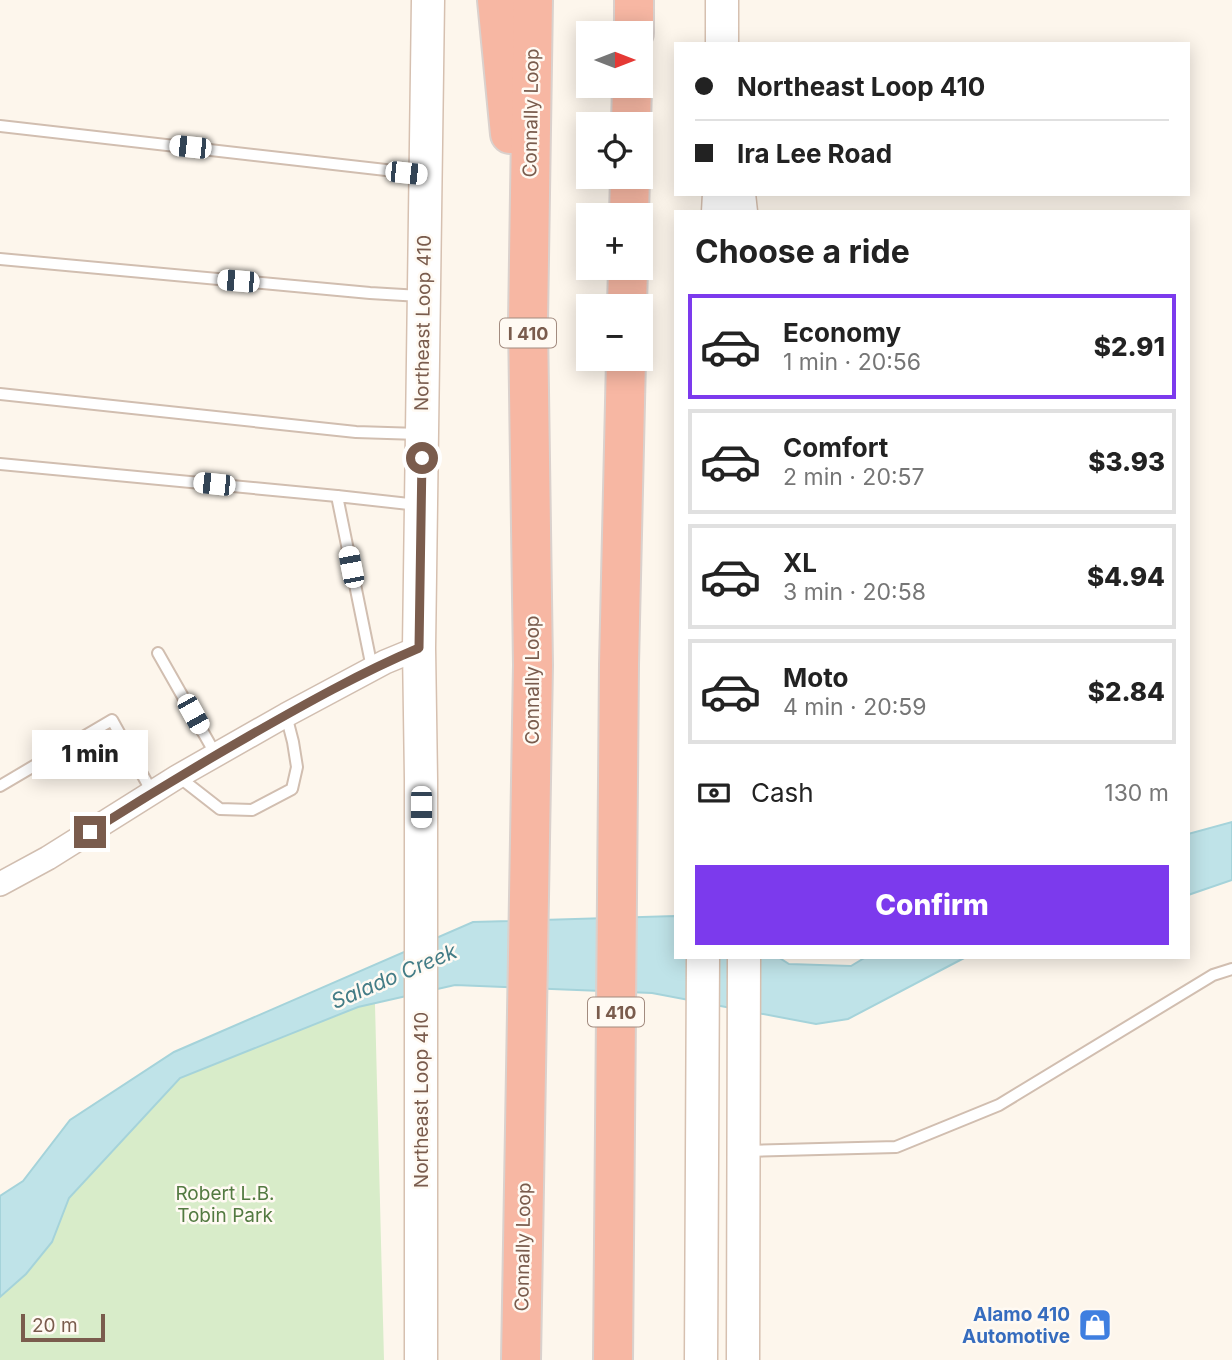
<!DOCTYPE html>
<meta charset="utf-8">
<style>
body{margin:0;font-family:Inter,sans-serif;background:#f6f6f6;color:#222;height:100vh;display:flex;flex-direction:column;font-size:26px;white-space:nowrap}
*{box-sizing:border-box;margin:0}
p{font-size:23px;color:#767676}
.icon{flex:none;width:38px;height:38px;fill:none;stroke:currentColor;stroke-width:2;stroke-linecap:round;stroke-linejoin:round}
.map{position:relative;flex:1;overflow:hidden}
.details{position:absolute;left:674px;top:210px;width:516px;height:749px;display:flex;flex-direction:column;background:#fff;border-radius:0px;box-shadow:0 4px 18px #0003}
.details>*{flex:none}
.banner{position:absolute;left:674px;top:42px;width:516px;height:154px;border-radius:0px;box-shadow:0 4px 18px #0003;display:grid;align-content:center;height:154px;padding:0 21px;background:#fff}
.needle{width:46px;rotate:90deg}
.buttons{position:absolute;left:576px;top:21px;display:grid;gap:14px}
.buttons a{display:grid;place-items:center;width:77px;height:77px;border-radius:0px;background:#fff;box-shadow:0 4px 18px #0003;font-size:35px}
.scale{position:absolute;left:21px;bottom:18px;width:84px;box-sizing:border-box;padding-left:7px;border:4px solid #7a5c4d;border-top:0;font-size:19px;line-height:24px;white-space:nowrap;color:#7a5c4d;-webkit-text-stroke:5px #fffaf3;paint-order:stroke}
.end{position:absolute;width:32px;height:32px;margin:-16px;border:9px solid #7a5c4d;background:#fff;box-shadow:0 0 0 4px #fff}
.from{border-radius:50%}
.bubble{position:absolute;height:49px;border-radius:0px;background:#fff;box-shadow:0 4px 18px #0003;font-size:23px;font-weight:800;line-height:49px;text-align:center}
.car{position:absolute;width:21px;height:42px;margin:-21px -10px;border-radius:9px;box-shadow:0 0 5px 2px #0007;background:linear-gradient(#fff 24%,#345 0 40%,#fff 0 76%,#345 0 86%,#fff 0)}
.banner b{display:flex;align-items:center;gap:24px;height:66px;font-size:26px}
.banner b+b{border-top:2px solid #e0e0e0}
.banner i{width:18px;height:18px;background:#222}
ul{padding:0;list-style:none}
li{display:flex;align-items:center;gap:21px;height:105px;margin:0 14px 10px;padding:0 7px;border:4px solid #e0e0e0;border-radius:0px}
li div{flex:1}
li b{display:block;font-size:26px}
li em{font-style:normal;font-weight:800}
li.active{border-color:#7c3aed}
li>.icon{width:63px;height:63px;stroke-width:1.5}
h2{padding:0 21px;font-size:32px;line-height:84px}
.pay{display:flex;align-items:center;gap:18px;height:77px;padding:0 21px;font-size:26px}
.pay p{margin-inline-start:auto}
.button{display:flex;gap:14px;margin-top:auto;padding:14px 21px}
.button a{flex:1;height:80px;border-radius:0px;background:#7c3aed;color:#fff;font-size:28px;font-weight:800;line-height:80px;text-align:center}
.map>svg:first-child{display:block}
.green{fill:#d8ecc9}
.water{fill:#bfe3e8;stroke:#a5d3da;stroke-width:2}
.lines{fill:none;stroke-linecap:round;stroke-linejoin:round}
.lane-casing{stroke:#d1beb0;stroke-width:14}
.street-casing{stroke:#d1beb0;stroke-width:26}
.secondary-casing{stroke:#d6c0b0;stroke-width:35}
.highway-casing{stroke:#dad1cd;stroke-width:42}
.lane{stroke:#fff;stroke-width:10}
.street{stroke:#fff;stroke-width:23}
.secondary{stroke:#fff;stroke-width:32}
.highway{stroke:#f7b7a3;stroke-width:38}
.route{stroke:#7a5c4d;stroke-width:9}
.labels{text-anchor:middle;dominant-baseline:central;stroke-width:5;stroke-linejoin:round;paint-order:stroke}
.shield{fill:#fffaf3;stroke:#a28b7f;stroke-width:2}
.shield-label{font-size:18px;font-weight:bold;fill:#7a5c4d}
.street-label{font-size:19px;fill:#7a5c4d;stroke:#fffaf3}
.park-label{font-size:19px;fill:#537a41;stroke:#fffaf3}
.shop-label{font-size:19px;font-weight:bold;fill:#366cbe;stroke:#fffaf3;text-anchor:end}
.water-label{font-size:21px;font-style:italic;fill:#437c86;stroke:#fffaf3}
</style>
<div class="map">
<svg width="1232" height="1360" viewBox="0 0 1232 1360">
<rect width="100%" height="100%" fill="#fdf6ec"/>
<path class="green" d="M374 965 384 1360H0V1196L23 1181 70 1120 174 1052Z"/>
<g class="water">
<path d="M1232 822V880L1188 895V834Z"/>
<path d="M675 916 676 957H778L789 964 851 966 866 957H966L848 1019 816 1024 652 993 455 985 358 1007 180 1078 69 1198 52 1242 26 1274 0 1297V1196L23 1181 70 1120 174 1052 473 922Z"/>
</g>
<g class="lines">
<defs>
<g id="lane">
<path d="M0 126 421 174"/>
<path d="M0 259 370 293 420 296"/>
<path d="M0 394 356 432 419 434"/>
<path d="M0 464 337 496"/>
<path d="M158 653 216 755"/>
<path d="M372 668 337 496 418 505"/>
<path d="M179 777 220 809 252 810 292 789 297 767 293 742 286 715"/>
<path d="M0 786 112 720 152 792"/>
<path d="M745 1151 896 1147 999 1105 1213 975 1232 969"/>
</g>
<path id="street" d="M0 884 48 858 177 777 286 715 385 662 419 648"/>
<g id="secondary">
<path d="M722 0V44"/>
<path d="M739 194 741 212"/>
<path d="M718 212 719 194"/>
<path d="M421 1360V779L419 648 428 0"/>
<path d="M701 1360 703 957"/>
<path d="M743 1360 744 957"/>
</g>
<g id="highway">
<path d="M497 0 510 134"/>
<path d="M634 33V0"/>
<path d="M631 124 632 86"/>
<path d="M629 215 630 177"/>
<path d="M627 306 628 268"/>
<path d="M521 1360 533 665 528 323 533 0"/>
<path d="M613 1360 619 665 626 359"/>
</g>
</defs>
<use href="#lane" class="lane-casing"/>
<use href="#street" class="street-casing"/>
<use href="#secondary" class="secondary-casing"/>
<use href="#highway" class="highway-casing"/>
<use href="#lane" class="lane"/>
<use href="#street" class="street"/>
<use href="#secondary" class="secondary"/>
<use href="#highway" class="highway"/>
</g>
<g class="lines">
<path class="route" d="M90 832C142 799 195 767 249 736 305 704 360 673 419 648L422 458"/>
</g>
<defs>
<symbol id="shop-square" viewBox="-11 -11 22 22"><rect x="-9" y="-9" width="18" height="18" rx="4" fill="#3f7fe0" stroke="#fffaf3"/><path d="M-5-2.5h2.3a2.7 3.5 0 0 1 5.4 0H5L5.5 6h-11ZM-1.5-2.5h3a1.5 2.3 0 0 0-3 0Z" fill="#fff"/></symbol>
</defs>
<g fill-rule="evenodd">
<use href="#shop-square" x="1076" y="1306" width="38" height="38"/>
</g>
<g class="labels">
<g class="shield">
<rect x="500" y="318.5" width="56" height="29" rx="5"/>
<rect x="588" y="997.5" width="56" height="29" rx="5"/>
</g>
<g class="shield-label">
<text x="528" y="333">I 410</text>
<text x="616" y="1012">I 410</text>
</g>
<g class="street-label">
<text transform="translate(531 113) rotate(-89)">Connally Loop</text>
<text transform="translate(423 323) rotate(-89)">Northeast Loop 410</text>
<text transform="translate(532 680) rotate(-90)">Connally Loop</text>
<text transform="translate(421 1100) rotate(-90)">Northeast Loop 410</text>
<text transform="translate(523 1247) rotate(-89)">Connally Loop</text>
</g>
<g class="park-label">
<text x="225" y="1193">Robert L.B.<tspan x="225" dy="22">Tobin Park</tspan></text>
</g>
<g class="shop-label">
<text x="1070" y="1314">Alamo 410<tspan x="1070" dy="22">Automotive</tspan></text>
</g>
<g class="water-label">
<text transform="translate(394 976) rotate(-23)">Salado Creek</text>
</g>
</g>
</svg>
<div class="buttons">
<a><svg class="needle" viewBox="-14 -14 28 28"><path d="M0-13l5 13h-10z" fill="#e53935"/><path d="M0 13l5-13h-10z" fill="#767676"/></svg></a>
<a><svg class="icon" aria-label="locate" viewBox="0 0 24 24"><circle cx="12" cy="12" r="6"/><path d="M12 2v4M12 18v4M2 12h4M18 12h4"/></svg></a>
<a>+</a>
<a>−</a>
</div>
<div class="scale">20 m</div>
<i class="end from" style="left:422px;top:458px"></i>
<i class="end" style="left:90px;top:832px"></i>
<div class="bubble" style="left:32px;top:730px;width:116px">1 min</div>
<i class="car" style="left:190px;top:147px;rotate:276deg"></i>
<i class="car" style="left:406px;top:173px;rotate:96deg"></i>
<i class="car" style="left:238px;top:281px;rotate:275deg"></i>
<i class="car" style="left:214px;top:484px;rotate:276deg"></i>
<i class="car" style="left:351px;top:567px;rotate:349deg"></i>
<i class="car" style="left:193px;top:714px;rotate:151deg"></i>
<i class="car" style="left:421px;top:807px;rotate:180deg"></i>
<div class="banner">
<b><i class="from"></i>Northeast Loop 410</b>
<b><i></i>Ira Lee Road</b>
</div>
<section class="details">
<h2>Choose a ride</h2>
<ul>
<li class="active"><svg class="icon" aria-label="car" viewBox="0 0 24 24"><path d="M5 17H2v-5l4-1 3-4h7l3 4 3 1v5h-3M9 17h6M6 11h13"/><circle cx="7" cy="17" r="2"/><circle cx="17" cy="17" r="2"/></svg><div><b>Economy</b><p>1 min · 20:56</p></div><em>$2.91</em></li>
<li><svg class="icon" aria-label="car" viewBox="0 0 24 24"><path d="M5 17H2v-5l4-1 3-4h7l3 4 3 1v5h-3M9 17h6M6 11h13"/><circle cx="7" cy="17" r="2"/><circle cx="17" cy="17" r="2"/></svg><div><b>Comfort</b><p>2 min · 20:57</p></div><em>$3.93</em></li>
<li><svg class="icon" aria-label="car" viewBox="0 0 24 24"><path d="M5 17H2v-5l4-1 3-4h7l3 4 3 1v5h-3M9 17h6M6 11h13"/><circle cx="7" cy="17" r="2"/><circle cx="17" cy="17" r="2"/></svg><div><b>XL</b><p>3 min · 20:58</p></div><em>$4.94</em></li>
<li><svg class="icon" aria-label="car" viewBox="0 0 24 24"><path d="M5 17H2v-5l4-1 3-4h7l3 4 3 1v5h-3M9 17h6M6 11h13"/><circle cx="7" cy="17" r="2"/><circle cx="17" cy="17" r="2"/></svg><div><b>Moto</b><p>4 min · 20:59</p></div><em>$2.84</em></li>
</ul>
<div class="pay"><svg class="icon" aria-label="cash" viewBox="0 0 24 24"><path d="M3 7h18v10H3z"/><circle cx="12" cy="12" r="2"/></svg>Cash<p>130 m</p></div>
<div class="button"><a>Confirm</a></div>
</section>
</div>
